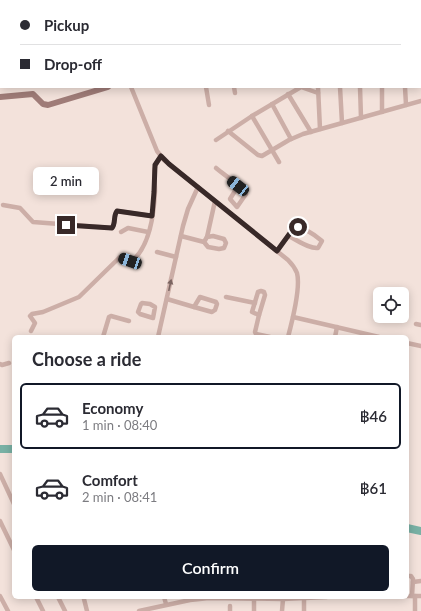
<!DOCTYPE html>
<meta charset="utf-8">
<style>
body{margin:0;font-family:Lato,sans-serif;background:#f2f2f3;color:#2b2b33;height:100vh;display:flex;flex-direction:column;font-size:15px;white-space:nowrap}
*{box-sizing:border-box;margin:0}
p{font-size:13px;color:#7c7c81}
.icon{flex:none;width:22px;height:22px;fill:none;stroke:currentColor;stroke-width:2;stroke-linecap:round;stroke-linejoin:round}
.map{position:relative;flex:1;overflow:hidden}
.side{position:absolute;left:12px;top:335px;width:397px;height:264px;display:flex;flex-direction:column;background:#fff;border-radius:6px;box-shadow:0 2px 10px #0003}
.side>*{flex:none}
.banner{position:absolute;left:0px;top:0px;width:421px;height:88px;box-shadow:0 2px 10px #0003;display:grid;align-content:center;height:88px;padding:0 20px;background:#fff}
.fabs{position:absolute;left:373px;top:287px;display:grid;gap:8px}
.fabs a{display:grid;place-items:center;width:36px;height:36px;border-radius:6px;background:#fff;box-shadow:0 2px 10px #0003;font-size:20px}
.end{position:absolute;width:18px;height:18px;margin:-9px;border:5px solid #382928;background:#fff;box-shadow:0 0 0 2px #fff}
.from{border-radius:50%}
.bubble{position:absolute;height:28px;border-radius:6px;background:#fff;box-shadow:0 2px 10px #0003;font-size:13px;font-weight:600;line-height:28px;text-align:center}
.car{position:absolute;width:12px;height:24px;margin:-12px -6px;border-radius:5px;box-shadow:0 0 3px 1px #0007;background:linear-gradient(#222 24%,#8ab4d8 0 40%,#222 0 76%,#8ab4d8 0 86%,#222 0)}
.banner b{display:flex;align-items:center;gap:14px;height:38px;font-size:15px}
.banner b+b{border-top:1px solid #e1e1e2}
.banner i{width:10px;height:10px;background:#2b2b33}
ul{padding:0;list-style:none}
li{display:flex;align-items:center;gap:12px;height:66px;margin:0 8px 6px;padding:0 12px;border:2px solid transparent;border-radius:6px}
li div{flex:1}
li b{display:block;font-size:15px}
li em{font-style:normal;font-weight:600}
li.current{border-color:#111827}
li>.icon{width:36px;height:36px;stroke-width:1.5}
h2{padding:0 20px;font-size:18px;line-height:48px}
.button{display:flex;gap:8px;margin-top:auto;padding:8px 20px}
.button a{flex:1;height:46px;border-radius:6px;background:#111827;color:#fff;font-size:16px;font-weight:600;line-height:46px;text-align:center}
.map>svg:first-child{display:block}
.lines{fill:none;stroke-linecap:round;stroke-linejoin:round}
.river{stroke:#79b1a5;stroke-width:8}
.street{stroke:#ccaea7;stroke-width:4.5}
.secondary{stroke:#9f7c78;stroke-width:6}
.oneway{fill:#7b6561}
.route{stroke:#382928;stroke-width:5}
</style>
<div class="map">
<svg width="421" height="611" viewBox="0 0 421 611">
<rect width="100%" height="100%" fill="#f3e2db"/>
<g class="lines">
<g class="river">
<path d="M0 449H14"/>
<path d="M407 528 421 531"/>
</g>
<g class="street">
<path d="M167 0V1"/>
<path d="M263 0V1"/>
<path d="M181 1 184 0"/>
<path d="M285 1 289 0"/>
<path d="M421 17V23"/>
<path d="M420 36H421"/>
<path d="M131 87 157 151 164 160 288 260C292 264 295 268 297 273 301 288 292 322 288 337"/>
<path d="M206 87 209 105"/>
<path d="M234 87 235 93"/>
<path d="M318 87 320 129"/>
<path d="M340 87 342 123"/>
<path d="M360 87 361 118"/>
<path d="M382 87V112"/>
<path d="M405 87 406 105"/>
<path d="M288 94 311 132"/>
<path d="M272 104 291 139"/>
<path d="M252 116 279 162"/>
<path d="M228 131 258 155 262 156 289 140 303 134 421 101"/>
<path d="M216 140 252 116 301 87 318 93"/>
<path d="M216 168C224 175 242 186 246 194L237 207 230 199 238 186"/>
<path d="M3 205 20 208 33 222 112 228C116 223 113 216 117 211L152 216"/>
<path d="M296 227C304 228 315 235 322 241L318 248C309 249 297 240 288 236Z"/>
<path d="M121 232 128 228 148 232"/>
<path d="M181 236 204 242 208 247 219 249 224 248 226 243 224 239 213 236 207 237 204 242"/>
<path d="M207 237 215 201"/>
<path d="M277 251 288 236"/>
<path d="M157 252 176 257"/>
<path d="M261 291 264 292 265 295 259 315 252 312 258 292Z"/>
<path d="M200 297 216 302 217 304 215 310 212 312 194 307Z"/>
<path d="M226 297 255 303"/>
<path d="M167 299 194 307"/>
<path d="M142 303 150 304 155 307 153 318 140 314 138 312 141 304Z"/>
<path d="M259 315 255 332 256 334 270 337"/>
<path d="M293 317 379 337"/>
<path d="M416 324 421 325"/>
<path d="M31 331 35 323 30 316 32 314 43 312 79 297 120 257 132 261C150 246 154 214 155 191 155 177 151 168 161 156"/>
<path d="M103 337 109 317 111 316 129 321"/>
<path d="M158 337 183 226 188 209 198 187"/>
<path d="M335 337 337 327"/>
<path d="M407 343 421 346"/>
<path d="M0 364 2 365 9 363"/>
<path d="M0 474 14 504"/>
<path d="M0 521 14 550"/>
<path d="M407 576H411L413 579 412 596"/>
<path d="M413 582 421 581"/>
<path d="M0 596 8 611"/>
<path d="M407 596H421"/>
<path d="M36 597 43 611"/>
<path d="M58 597 65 611"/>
<path d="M164 597 166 604"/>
<path d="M84 599 87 611"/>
<path d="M139 611 190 600 209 598 283 599 327 597"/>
<path d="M230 611V606"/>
<path d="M254 611V599"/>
<path d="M282 611 283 599"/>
<path d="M304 611V598"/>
<path d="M415 611V596"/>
</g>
<g class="secondary">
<path d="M420 6H421"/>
<path d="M0 97 33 94 43 104 48 105 108 87"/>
</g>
</g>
<defs><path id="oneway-solid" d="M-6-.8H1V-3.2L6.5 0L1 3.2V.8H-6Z"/></defs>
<use class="oneway" href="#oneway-solid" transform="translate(170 285) rotate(-78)"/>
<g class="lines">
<path class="route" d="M66 225 112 228C116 223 113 216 117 211L152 216 154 192 155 165 161 156 169 164 277 251 293 229 298 227"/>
</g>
</svg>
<div class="fabs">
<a><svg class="icon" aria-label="locate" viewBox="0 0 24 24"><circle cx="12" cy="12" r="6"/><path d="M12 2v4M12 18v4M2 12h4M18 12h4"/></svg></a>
</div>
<i class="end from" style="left:298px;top:227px"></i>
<i class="end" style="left:66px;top:225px"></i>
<div class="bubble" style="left:33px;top:167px;width:66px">2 min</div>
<i class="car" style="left:238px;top:186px;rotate:308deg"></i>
<i class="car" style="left:130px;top:261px;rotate:289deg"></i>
<div class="banner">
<b><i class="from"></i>Pickup</b>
<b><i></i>Drop-off</b>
</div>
<section class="side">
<h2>Choose a ride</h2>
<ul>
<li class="current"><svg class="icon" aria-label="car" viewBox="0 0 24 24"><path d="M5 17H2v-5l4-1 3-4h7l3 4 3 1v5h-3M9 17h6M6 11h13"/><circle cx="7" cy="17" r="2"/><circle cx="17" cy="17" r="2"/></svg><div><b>Economy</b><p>1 min · 08:40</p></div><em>฿46</em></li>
<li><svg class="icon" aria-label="car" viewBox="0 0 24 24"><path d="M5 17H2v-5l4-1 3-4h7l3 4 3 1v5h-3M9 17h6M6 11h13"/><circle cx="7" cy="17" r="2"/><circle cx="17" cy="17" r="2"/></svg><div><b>Comfort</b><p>2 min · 08:41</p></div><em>฿61</em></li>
</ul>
<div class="button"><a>Confirm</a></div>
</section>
</div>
